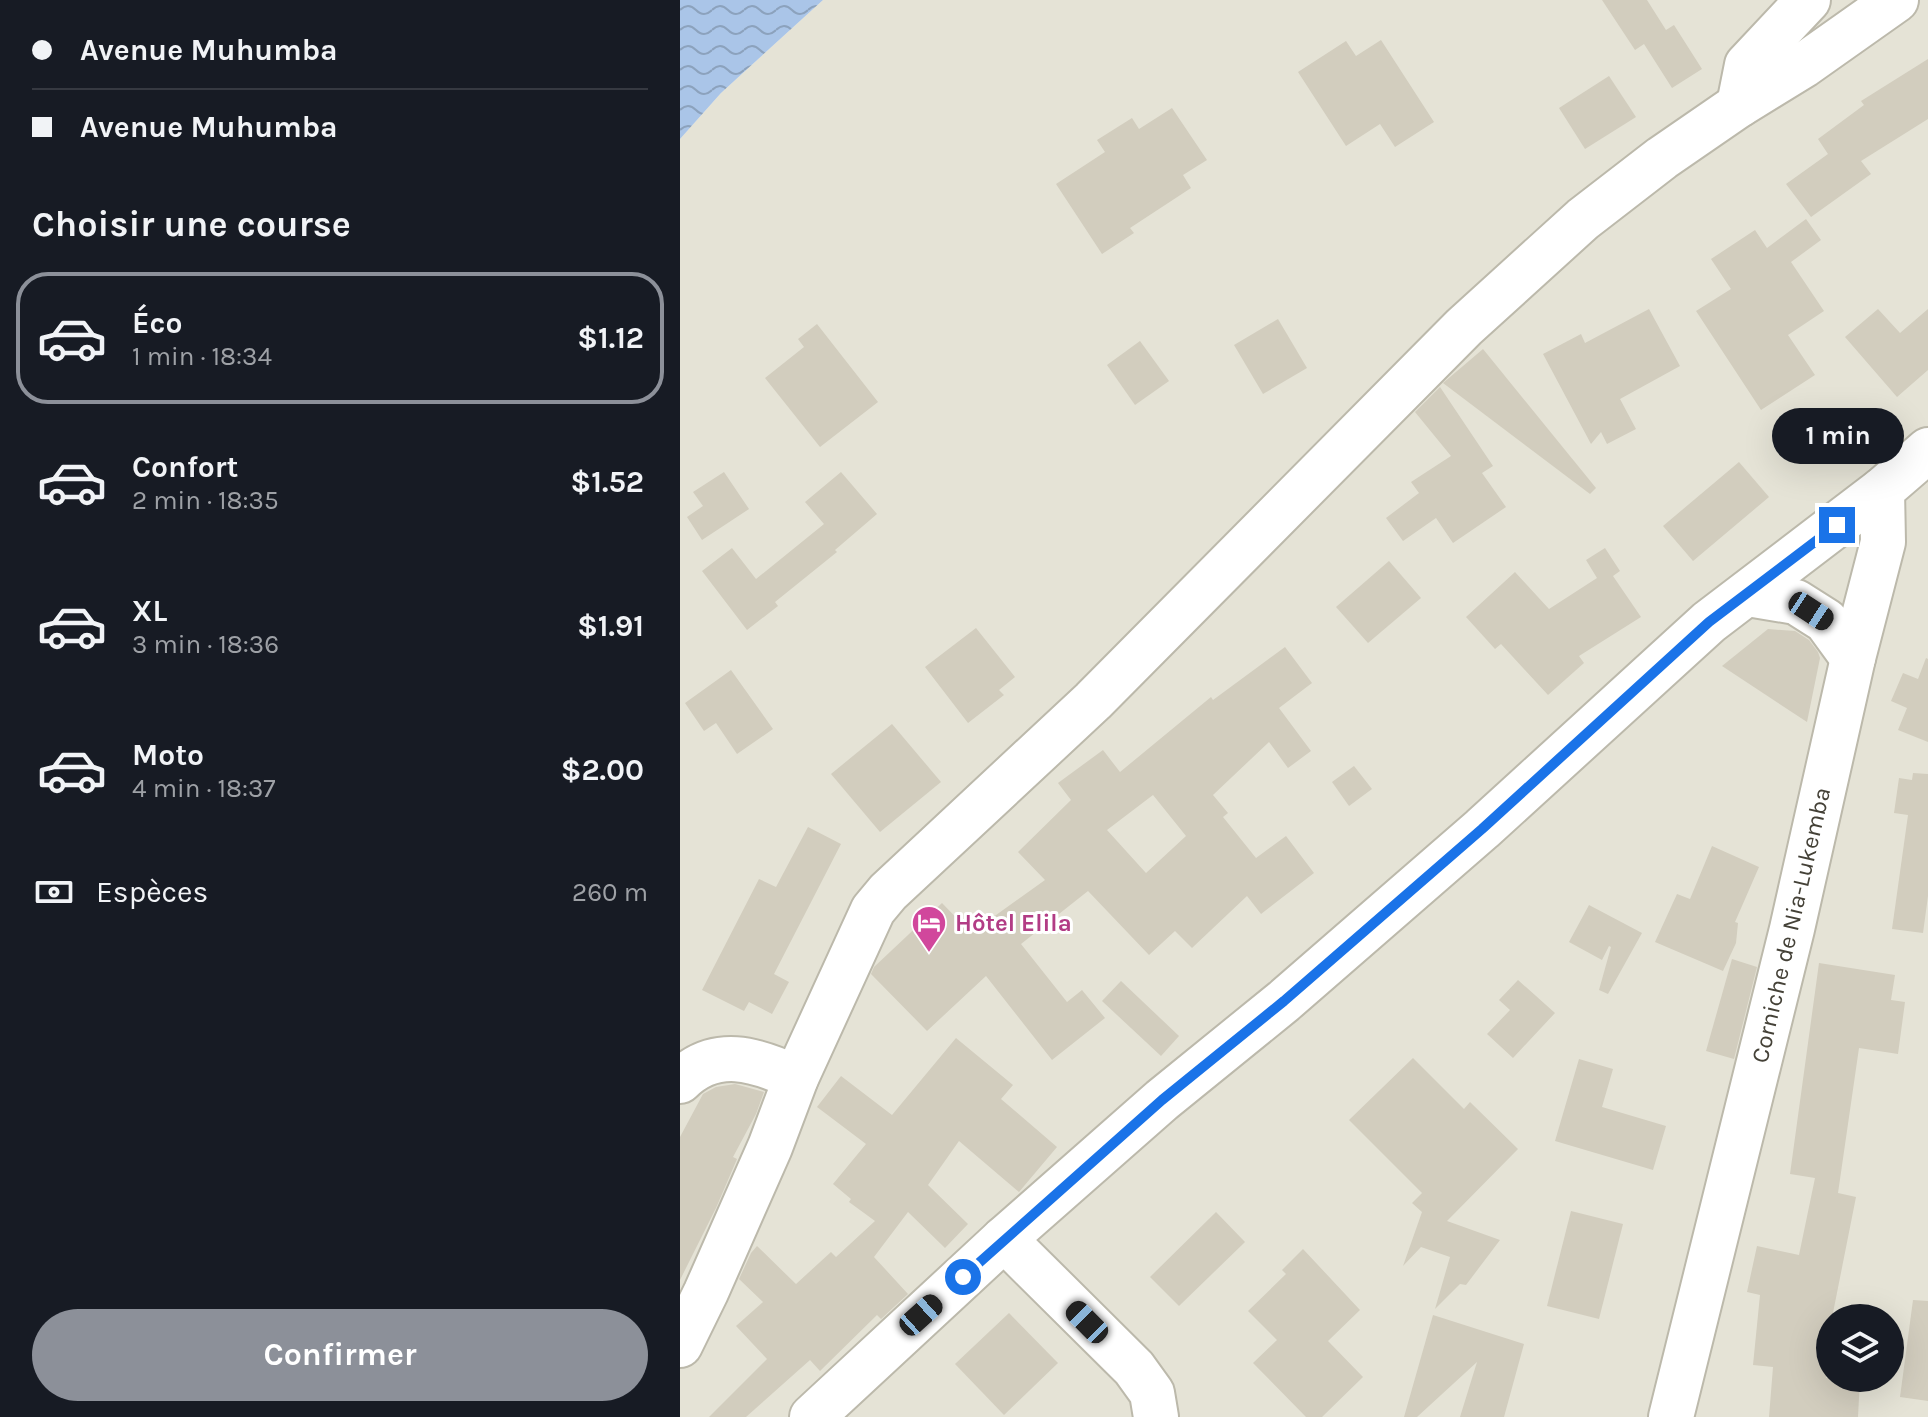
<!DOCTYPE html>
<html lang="fr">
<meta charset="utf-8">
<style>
body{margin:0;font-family:Karla,sans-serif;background:#20242c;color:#f1f3f6;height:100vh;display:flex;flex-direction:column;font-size:30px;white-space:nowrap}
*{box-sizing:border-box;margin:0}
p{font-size:26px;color:#9ea1a6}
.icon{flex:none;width:44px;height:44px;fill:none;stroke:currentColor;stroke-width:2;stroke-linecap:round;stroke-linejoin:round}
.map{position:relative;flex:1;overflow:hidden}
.panel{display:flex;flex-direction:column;background:#171b24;width:680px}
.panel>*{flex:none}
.top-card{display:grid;align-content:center;height:176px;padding:0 32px;background:#171b24}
.controls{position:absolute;left:1136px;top:1304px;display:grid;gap:16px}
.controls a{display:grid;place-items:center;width:88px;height:88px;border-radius:50%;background:#171b24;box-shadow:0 8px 32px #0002;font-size:40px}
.end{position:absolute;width:36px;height:36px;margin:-18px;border:10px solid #1a73e8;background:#fff;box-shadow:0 0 0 4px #fff}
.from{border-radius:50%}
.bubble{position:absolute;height:56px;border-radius:28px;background:#171b24;box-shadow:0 8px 32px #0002;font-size:26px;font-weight:700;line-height:56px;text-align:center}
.car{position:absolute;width:24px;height:48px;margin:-24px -12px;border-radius:10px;box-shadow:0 0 6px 2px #0007;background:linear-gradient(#222 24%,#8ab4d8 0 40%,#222 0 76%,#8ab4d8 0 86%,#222 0)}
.top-card b{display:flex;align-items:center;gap:28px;height:76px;font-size:30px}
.top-card b+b{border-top:2px solid #363941}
.top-card i{width:20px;height:20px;background:#f1f3f6}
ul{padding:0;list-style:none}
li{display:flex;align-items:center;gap:24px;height:132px;margin:0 16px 12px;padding:0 16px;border:4px solid transparent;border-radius:32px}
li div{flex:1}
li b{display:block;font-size:30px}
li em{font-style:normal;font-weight:700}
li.current{border-color:#8c9099}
li>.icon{width:72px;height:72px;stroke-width:1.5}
h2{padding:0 32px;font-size:36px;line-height:96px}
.pay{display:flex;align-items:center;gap:20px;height:88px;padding:0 32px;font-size:30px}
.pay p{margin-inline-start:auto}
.primary-button{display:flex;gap:16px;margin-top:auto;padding:16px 32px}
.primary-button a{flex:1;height:92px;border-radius:48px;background:#8c9099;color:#fff;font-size:32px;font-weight:700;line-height:92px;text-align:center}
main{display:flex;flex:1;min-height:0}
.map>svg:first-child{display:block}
.residential{fill:#e5e3d6;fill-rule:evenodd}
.water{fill:url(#water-waves)}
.building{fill:#d2cdbe;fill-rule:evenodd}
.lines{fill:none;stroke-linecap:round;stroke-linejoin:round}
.minor-casing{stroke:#bcb9ab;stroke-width:48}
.minor{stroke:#fff;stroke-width:44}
.route{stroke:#1a73e8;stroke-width:10}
.labels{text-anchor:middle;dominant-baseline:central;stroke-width:6;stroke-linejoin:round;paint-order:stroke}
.hotel-label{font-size:24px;font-weight:bold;fill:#b23c85;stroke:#fff;text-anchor:start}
.street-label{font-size:24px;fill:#444137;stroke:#fff}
</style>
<main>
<section class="panel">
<div class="top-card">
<b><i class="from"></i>Avenue Muhumba</b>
<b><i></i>Avenue Muhumba</b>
</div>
<h2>Choisir une course</h2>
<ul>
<li class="current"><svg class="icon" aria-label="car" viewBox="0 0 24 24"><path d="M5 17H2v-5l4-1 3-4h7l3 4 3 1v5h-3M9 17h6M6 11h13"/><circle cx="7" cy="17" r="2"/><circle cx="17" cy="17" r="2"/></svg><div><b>Éco</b><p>1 min · 18:34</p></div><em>$1.12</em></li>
<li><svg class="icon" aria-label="car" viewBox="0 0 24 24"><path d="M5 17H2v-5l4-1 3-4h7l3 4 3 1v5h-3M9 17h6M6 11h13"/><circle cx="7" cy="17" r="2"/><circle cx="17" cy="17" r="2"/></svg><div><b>Confort</b><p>2 min · 18:35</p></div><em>$1.52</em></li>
<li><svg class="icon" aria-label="car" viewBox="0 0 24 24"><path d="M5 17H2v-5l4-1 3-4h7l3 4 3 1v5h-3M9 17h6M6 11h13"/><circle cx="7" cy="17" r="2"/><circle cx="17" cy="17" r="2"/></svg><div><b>XL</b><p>3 min · 18:36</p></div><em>$1.91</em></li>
<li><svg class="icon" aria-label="car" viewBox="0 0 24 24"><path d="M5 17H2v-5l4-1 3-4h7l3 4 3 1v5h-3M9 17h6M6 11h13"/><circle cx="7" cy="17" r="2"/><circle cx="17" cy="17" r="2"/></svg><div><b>Moto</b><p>4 min · 18:37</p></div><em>$2.00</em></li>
</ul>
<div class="pay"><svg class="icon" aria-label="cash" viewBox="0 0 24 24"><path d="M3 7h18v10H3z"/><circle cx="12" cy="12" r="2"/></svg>Espèces<p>260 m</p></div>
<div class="primary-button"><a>Confirmer</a></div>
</section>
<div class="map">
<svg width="1248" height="1417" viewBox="0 0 1248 1417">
<defs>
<pattern id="water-waves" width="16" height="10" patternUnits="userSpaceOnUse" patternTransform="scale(2)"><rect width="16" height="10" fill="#aac5e8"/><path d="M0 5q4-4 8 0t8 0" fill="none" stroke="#8ca2bd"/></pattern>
</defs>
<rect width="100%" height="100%" fill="#f2f0e7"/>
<path class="residential" d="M143 0H1248V1417H0V139L41 93ZM1150 1318H1210V1378H1150Z"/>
<path class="water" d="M0 0H143L41 93 0 139Z"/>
<g class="building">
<path d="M922 0H967L986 30 994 25 1022 69 992 88 964 44 955 50Z"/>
<path d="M701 40 754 122 715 147 700 124 666 146 618 72 666 41 676 56Z"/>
<path d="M1248 59V119L1181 161 1191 174 1131 217 1106 184 1148 154 1138 139 1184 105 1181 101Z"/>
<path d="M929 76 956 117 905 149 879 108Z"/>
<path d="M492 108 527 160 503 175 511 188 450 228 454 233 422 254 376 184 425 152 417 140 452 118 459 129Z"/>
<path d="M1126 219 1141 240 1111 262 1144 311 1108 335 1135 375 1081 410 1016 311 1051 289 1031 259 1075 230 1087 248Z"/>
<path d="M969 309 1000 366 940 399 956 429 927 444 921 432 911 444 863 354 901 334 905 343Z"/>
<path d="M1198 309 1220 333 1248 309V370L1217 397 1165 337Z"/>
<path d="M598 319 627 368 583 394 554 345Z"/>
<path d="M137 324 198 402 140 447 85 378 124 347 118 339Z"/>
<path d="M460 341 489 381 455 405 427 365Z"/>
<path d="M803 349 916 488 910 494 763 383Z"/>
<path d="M760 387 813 466 802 473 826 507 773 543 756 518 723 541 706 518 739 493 731 482 771 456 735 412Z"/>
<path d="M1059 462 1089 497 1013 561 983 526Z"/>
<path d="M44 472 69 509 22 540 7 517 23 506 13 492Z"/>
<path d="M161 472 197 514 155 550 157 552 95 602 98 606 67 630 22 571 52 548 76 579 144 524 125 502Z"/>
<path d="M925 548 940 571 933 576 961 617 899 656 904 663 868 695 821 644 815 649 786 617 835 572 869 609 917 578 906 560Z"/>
<path d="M709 561 741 598 688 643 656 607Z"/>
<path d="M296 628 335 677 319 690 324 695 288 723 245 667Z"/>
<path d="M1088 629 1115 631 1129 640 1138 652 1140 658 1127 722 1042 666Z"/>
<path d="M605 647 632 683 599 708 631 751 608 768 589 742 533 795 548 813 543 817 576 858 606 836 634 873 581 914 567 896 512 948 495 931 469 955 408 891 341 944 387 1002 402 990 425 1018 372 1060 306 976 247 1031 191 974 194 967 262 903 291 933 365 880 338 852 391 800 378 783 423 750 440 772 531 697 533 700ZM473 795 506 836 466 873 427 830Z"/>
<path d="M1246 658 1248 659V742L1218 730 1227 708 1211 701 1223 673 1238 679Z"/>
<path d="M51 670 93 729 57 754 36 723 24 731 5 703Z"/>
<path d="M212 724 261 782 200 832 151 774Z"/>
<path d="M674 766 692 789 669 806 652 782Z"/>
<path d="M1233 773 1248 774V896L1243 933 1212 929 1228 815 1214 813 1219 778 1232 780Z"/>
<path d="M128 827 161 844 94 974 109 982 92 1014 69 1002 64 1011 22 990 79 879 96 887Z"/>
<path d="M1032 846 1079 867 1055 922 1058 923 1056 943 1043 971 975 942 997 894 1010 899Z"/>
<path d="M909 905 962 933 928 994 919 990 931 947 929 946 922 960 889 942Z"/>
<path d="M1052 959 1077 967 1054 1059 1026 1051Z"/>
<path d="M1139 963 1215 975 1211 1000 1225 1002 1218 1054 1179 1048 1158 1193 1176 1197 1152 1318H1150L1146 1378H1180L1178 1417H1089L1093 1367 1073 1365 1080 1295 1067 1292 1077 1246 1119 1255 1135 1178 1110 1174Z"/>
<path d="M838 980 875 1013 833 1058 807 1034 830 1010 819 1000Z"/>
<path d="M441 981 499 1036 481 1056 422 1001Z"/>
<path d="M276 1038 333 1085 321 1099 377 1147 339 1192 279 1141 248 1185 288 1224 265 1248 228 1212 194 1257 228 1294 201 1319 197 1315 140 1371 130 1360 66 1417H29L87 1359 56 1326 83 1302 59 1279 71 1253 77 1246 116 1284 151 1252 156 1257 195 1221 169 1202 171 1199 153 1184 186 1144 137 1107 161 1076 212 1115Z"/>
<path d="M733 1058 784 1109 790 1102 838 1149 767 1221 820 1240 786 1285 780 1284 755 1309 770 1257 741 1247 723 1266 742 1212 732 1203 742 1193 669 1120Z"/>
<path d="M899 1059 933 1069 922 1107 986 1126 973 1170 875 1141Z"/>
<path d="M55 1084 84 1092 76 1114 53 1157 57 1159 36 1208 0 1280V1137L23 1094 36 1087Z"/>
<path d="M891 1211 943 1224 919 1319 867 1306Z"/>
<path d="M536 1212 565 1242 499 1306 470 1277Z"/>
<path d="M623 1249 680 1310 648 1341 683 1377 642 1417H626L573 1363 597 1340 568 1311 606 1274 602 1270Z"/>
<path d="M1233 1300 1248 1301V1401L1220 1397Z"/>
<path d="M329 1313 378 1363 324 1415 275 1364Z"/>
<path d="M753 1315 844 1344 824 1417H780L797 1362 737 1417H724Z"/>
</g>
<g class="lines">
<defs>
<g id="minor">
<path d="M1059 105 1067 65 1128 0"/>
<path d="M1068 594 1116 602 1146 621 1173 658"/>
<path d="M0 1081C35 1046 76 1059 116 1078"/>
<path d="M324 1239 454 1368 472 1393 476 1417"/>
<path d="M0 1345 26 1292 90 1147 116 1078 193 910 208 892 413 701 784 327 903 219 982 158 1059 105 1124 65 1216 0"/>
<path d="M132 1417 324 1239 482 1100 604 1001 802 829 1029 622 1202 490"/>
<path d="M991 1417 1112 929 1173 658 1203 542 1202 490 1248 450"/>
</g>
</defs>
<use href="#minor" class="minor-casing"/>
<use href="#minor" class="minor"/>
</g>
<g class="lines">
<path class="route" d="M283 1277 482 1100 604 1001 802 829 1029 622 1157 525"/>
</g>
<defs>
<symbol id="hotel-pin" viewBox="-11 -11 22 30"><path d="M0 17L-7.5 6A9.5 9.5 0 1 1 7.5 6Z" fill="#d1479c" stroke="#fff"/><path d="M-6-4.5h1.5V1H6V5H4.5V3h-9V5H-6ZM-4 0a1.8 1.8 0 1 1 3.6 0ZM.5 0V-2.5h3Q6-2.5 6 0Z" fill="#fff"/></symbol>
</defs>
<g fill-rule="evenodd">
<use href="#hotel-pin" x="229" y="903" width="40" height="54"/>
</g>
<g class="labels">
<g class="hotel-label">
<text x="275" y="923">Hôtel Elila</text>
</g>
<g class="street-label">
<text transform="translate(1111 925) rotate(-77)">Corniche de Nia-Lukemba</text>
</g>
</g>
</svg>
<div class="controls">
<a><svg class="icon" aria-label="layers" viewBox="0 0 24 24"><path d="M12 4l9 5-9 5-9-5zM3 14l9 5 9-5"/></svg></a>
</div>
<i class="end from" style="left:283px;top:1277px"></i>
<i class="end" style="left:1157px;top:525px"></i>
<div class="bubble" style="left:1092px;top:408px;width:132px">1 min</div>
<i class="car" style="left:1131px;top:611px;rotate:123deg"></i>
<i class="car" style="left:241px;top:1315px;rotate:48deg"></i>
<i class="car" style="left:407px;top:1322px;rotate:315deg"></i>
</div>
</main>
